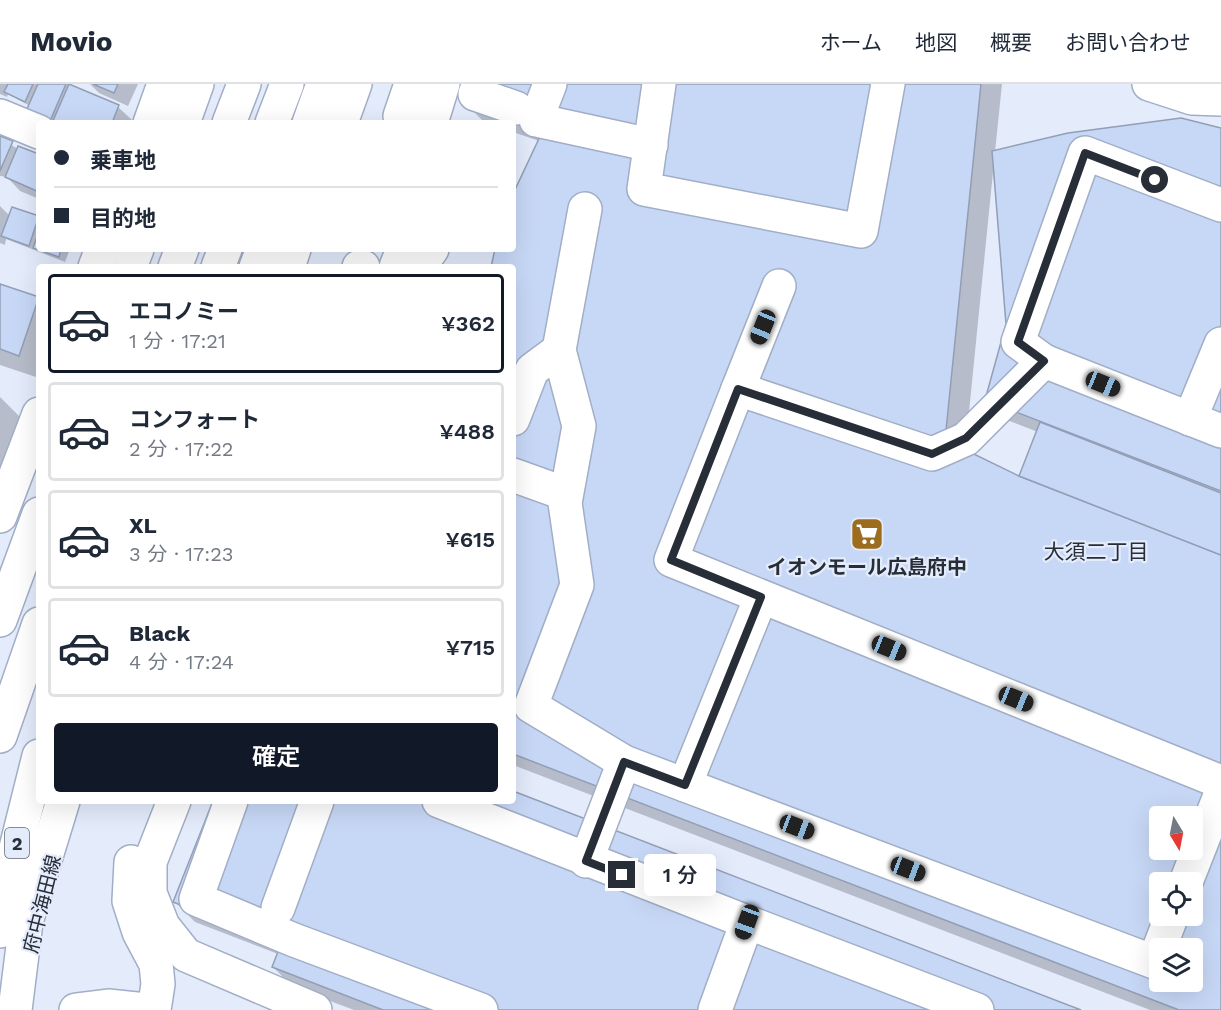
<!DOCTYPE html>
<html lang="ja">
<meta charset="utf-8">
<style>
body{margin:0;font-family:"Work Sans","Noto Sans JP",sans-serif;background:#f6f6f7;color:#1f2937;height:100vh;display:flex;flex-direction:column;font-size:22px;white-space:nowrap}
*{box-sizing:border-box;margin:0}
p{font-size:20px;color:#747a83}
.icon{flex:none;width:33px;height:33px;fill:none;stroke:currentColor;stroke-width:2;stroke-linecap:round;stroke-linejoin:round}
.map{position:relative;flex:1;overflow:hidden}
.drawer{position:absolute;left:36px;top:180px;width:480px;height:540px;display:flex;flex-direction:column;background:#fff;border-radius:6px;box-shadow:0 6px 24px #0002}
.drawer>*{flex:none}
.top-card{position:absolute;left:36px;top:36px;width:480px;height:132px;border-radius:6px;box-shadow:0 6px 24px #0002;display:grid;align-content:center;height:132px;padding:0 18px;background:#fff}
.needle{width:39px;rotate:170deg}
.buttons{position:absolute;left:1149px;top:722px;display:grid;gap:12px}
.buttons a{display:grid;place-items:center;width:54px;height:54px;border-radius:6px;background:#fff;box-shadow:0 6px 24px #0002;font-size:30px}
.end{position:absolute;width:27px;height:27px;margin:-14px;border:8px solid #282e37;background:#fff;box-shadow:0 0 0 3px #fff}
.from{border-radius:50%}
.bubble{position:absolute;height:42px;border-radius:6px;background:#fff;box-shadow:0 6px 24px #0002;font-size:20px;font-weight:600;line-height:42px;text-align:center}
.car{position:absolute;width:18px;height:36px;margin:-18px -9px;border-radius:8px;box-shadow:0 0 4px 2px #0007;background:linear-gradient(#222 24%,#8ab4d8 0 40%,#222 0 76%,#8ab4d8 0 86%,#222 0)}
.top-card b{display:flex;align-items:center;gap:21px;height:57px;font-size:22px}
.top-card b+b{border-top:2px solid #e0e1e3}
.top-card i{width:15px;height:15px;background:#1f2937}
ul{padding:10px 0 0;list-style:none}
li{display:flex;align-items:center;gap:18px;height:99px;margin:0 12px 9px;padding:0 6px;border:3px solid #e0e1e3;border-radius:6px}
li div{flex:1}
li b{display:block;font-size:22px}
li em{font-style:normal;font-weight:600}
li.current{border-color:#111827}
li>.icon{width:54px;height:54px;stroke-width:1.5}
.action{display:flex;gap:12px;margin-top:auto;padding:12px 18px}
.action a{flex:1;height:69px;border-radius:6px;background:#111827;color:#fff;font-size:24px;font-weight:600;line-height:69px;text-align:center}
header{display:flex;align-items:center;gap:36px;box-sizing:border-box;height:84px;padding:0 30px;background:#fff;border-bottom:2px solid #e0e1e3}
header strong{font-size:28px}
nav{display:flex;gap:33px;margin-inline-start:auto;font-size:21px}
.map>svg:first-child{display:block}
.shadow{fill:#0003;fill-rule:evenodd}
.building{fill:#c7d8f6;stroke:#919eb6;stroke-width:1.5;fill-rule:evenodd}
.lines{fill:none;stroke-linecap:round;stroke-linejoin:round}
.minor-casing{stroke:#a1aec6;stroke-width:36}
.major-casing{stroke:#a1aec6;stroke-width:36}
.highway-casing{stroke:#a1aec6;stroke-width:36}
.minor{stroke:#fff;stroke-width:33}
.major{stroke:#fff;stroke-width:33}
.highway{stroke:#fff;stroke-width:33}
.route{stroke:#282e37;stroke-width:8}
.labels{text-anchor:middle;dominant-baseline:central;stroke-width:4.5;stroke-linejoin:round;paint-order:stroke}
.shield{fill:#e4ecfc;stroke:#606772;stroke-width:1.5}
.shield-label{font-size:18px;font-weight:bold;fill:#282e37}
.poi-label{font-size:20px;font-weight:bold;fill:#282e37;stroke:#e4ecfc}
.street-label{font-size:20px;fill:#282e37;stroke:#e4ecfc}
.neighbourhood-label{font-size:21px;fill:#282e37;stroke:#e4ecfc}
</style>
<header>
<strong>Movio</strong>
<nav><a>ホーム</a><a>地図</a><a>概要</a><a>お問い合わせ</a></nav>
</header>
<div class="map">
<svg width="1221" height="926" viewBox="0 0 1221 926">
<rect width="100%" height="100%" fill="#e4ecfc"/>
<g class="shadow">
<path d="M0 0H68L118 23 132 36 131 39H40L30 22 8 10 7 13 0 10Z"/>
<path d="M90 0H138L128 22 99 9Z"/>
<path d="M472 0H1002L995 68 1221 45V926H1150L513 681V183H492L496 165H513V114L539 57 513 48V39L484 38 465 19ZM993 88 1008 240 1007 336 1038 348 1025 397 965 368ZM1160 732H1192V765H1160ZM1160 798H1192V831H1160ZM1160 864H1192V897H1160Z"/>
<path d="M0 54 18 65 39 72V115L20 107 7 93 0 92Z"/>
<path d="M0 122 10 132 38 133 39 165H70L65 178 6 155 5 161 0 159Z"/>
<path d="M0 201 39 215V294L0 281Z"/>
<path d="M0 313 23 336 0 395Z"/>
<path d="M513 709 1076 926H354L293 903 273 883 278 870 195 838 175 818 513 717Z"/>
</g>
<g class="building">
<path d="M8 0H33L25 18 4 8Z"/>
<path d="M38 0H66L50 37 26 27Z"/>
<path d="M69 0 119 21 112 39H52Z"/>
<path d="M93 0H118L114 9Z"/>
<path d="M470 0H981L945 356 1019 392 1221 471V926H1179L513 670V183H491L495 165H513V110L543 46ZM1160 732H1192V765H1160ZM1160 798H1192V831H1160ZM1160 864H1192V897H1160Z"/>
<path d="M1181 34 1221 44V407L985 316 1006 240 992 67 1068 49Z"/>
<path d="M0 52 13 57 0 87Z"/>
<path d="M18 62 39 70V108L5 93Z"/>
<path d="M12 123 39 132 29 162 1 152Z"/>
<path d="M39 147V165H61L59 173 33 164Z"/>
<path d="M0 200 39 213 19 272 0 265Z"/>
<path d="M1040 338 1221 409V471L1019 392Z"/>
<path d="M513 707 1081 926H383L272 883 281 860 173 818 213 717H513Z"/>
</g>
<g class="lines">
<defs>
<g id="minor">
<path d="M479 0 475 10 516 24"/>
<path d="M550 0 536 36 651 61"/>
<path d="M659 0 644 105 861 147 888 0"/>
<path d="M1149 0 1192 14 1221 15"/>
<path d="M0 32 39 48"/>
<path d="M401 39 400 32 411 0"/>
<path d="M431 39 443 0"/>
<path d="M1221 121 1085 69 1018 258 1044 277 966 355 932 370 738 305 671 476 1221 698"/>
<path d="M585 125 559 266 579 342 565 419 577 501 531 622 624 678"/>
<path d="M359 183H363"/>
<path d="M396 183 403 165"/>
<path d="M419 183 432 165"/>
<path d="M1044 277 1221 347"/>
<path d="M738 305 779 202"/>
<path d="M513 335 532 286 559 266"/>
<path d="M1190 335 1221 260"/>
<path d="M513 391 566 410"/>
<path d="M685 701 761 513"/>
<path d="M174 717 150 778V809L163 842 186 871 315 926"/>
<path d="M231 717 196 815 294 856 481 926"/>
<path d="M439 717 747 838 715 926"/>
<path d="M586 777 624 678 1154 878 1172 831"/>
<path d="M131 778 129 817 139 848 156 880 158 900 154 926"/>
<path d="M1186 798 1221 709"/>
<path d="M278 824 317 717"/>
<path d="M747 838 977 926"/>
<path d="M76 926 108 922 146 926"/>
</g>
<g id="major">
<path d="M150 39 164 0"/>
<path d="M341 39 355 0"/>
<path d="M95 183 102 165"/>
<path d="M288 183 294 165"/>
<path d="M0 432 39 330"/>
</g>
<g id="highway">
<path d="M183 39 197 0"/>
<path d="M229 39 244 0"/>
<path d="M272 39 287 0"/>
<path d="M309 39 323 0"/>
<path d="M130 183 137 165"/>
<path d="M175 183 182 165"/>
<path d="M218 183 225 165"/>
<path d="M256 183 263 165"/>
<path d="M0 536 39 430"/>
<path d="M0 652 39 540"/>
<path d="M0 847 9 792 39 672"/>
<path d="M15 926 26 838 63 717"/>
</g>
</defs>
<use href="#minor" class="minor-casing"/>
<use href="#major" class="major-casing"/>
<use href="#highway" class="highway-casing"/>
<use href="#minor" class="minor"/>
<use href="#major" class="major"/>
<use href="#highway" class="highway"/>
</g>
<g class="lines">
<path class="route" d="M622 791 586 777 624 678 685 701 761 513 671 476 738 305 932 370 966 354 1044 277 1018 258 1085 69 1155 96"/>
</g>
<defs>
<symbol id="supermarket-square" viewBox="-11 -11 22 22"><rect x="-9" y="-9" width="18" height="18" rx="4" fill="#9c6d1e" stroke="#e4ecfc"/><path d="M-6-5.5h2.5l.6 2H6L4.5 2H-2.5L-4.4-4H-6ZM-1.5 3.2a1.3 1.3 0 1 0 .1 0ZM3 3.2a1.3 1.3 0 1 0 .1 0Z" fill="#fff"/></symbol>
</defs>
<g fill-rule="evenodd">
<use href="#supermarket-square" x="848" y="431" width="38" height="38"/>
</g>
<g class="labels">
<rect class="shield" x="5" y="744" width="24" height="30" rx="4.5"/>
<g class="shield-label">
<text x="17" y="759">2</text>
</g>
<g class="poi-label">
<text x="867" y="483">イオンモール広島府中</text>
</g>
<g class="street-label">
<text transform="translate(42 820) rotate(-76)">府中海田線</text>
</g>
<g class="neighbourhood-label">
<text x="1096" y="467">大須二丁目</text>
</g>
</g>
</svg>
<div class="buttons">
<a><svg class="needle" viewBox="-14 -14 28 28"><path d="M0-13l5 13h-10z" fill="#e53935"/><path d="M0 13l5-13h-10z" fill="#747a83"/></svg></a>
<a><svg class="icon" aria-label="locate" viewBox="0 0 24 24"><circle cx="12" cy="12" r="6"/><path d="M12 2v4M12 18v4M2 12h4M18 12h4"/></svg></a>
<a><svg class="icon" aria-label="layers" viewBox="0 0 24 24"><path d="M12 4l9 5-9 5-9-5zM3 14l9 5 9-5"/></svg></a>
</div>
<i class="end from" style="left:1155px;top:96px"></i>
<i class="end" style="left:622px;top:791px"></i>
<div class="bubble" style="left:644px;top:770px;width:72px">1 分</div>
<i class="car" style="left:763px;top:243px;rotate:202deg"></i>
<i class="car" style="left:1103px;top:300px;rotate:112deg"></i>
<i class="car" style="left:889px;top:564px;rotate:112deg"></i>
<i class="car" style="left:1016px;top:615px;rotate:112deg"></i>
<i class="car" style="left:797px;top:743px;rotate:111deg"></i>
<i class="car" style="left:908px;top:785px;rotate:111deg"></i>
<i class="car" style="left:747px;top:838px;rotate:200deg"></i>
<div class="top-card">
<b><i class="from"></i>乗車地</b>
<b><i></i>目的地</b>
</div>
<section class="drawer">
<ul>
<li class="current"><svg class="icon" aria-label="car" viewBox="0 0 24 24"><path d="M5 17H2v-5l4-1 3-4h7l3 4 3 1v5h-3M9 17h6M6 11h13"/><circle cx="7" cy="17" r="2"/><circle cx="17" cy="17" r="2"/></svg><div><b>エコノミー</b><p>1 分 · 17:21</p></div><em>¥362</em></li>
<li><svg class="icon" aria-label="car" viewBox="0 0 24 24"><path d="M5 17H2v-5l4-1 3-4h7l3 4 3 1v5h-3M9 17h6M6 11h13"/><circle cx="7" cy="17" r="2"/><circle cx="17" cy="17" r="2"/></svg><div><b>コンフォート</b><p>2 分 · 17:22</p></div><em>¥488</em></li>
<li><svg class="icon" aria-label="car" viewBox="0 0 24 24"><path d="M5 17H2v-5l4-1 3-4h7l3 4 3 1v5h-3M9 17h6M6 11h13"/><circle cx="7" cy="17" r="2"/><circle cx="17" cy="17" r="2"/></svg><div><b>XL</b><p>3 分 · 17:23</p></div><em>¥615</em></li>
<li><svg class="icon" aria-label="car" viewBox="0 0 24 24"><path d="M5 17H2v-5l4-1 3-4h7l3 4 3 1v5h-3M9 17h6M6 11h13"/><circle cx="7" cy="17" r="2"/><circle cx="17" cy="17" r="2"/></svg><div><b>Black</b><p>4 分 · 17:24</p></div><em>¥715</em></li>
</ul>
<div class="action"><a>確定</a></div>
</section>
</div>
